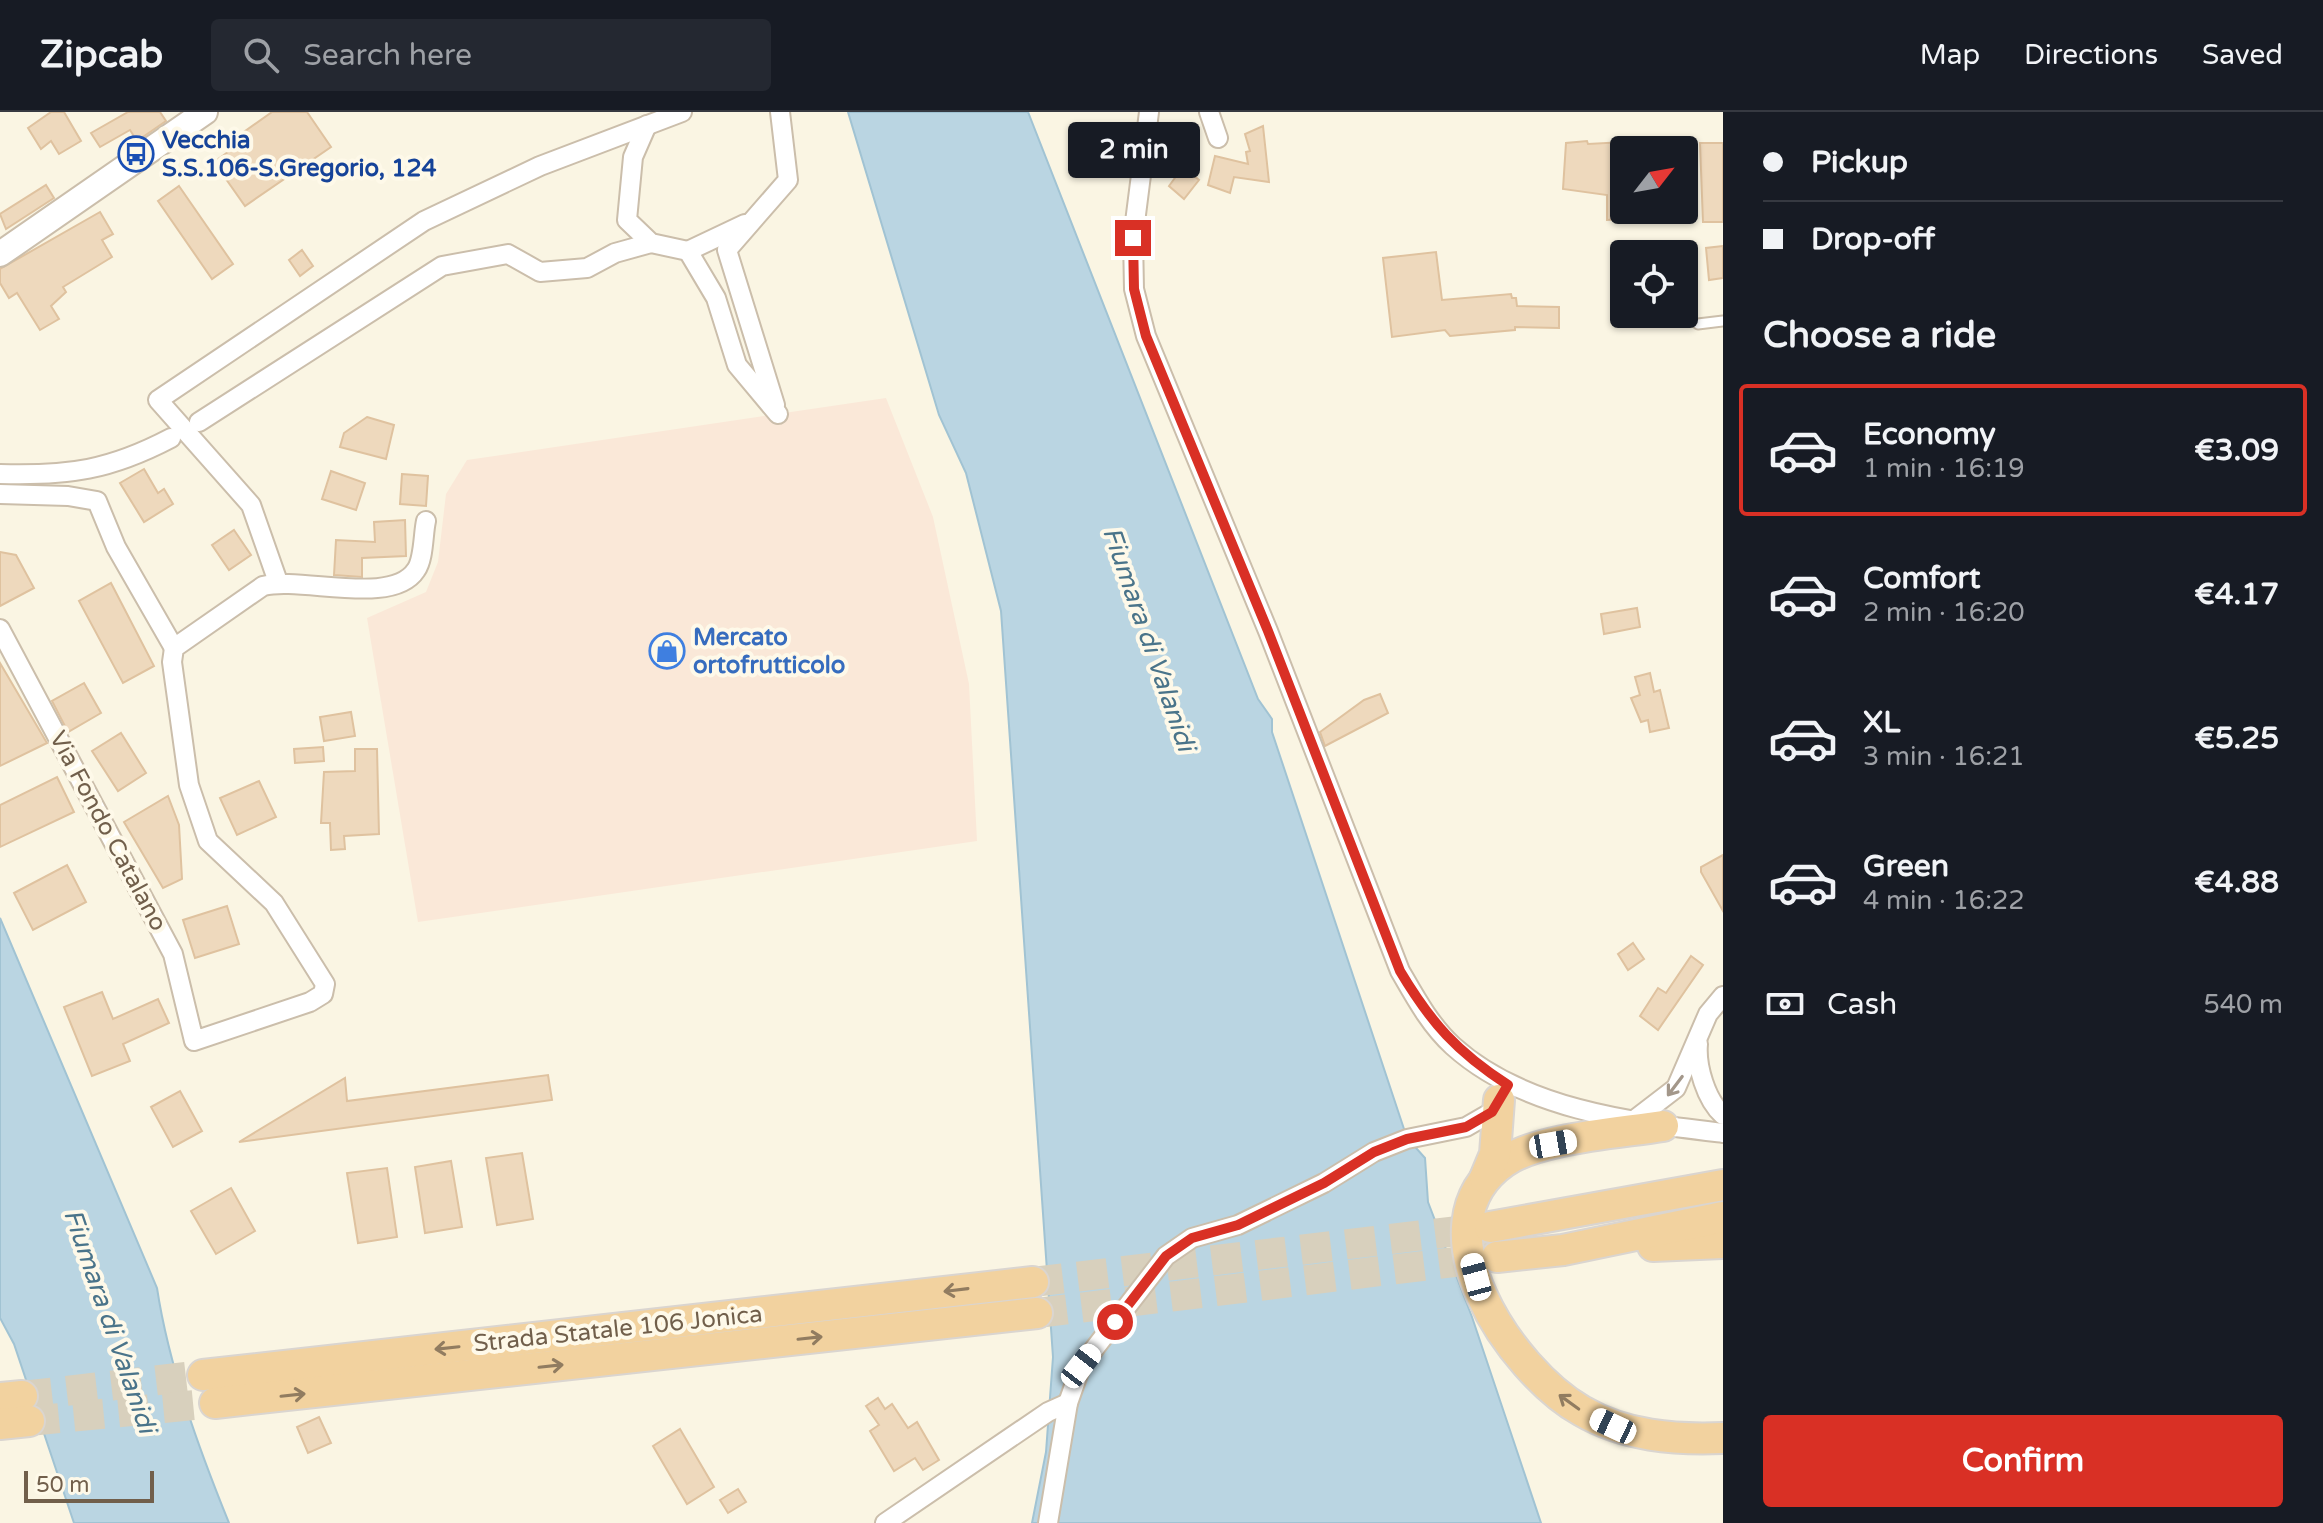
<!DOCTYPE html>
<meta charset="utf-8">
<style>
body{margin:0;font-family:"Varela Round",sans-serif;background:#242831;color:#f1f3f6;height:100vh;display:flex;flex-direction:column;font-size:30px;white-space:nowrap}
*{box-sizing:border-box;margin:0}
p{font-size:26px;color:#9ea1a6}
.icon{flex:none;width:44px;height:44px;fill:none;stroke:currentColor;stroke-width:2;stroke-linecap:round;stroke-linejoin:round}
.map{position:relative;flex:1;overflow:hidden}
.drawer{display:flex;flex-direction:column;background:#171b24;width:600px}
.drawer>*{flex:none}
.hud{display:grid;align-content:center;height:176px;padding:0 40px;background:#171b24}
.needle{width:52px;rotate:59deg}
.fabs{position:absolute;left:1610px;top:24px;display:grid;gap:16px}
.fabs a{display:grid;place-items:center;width:88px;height:88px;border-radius:8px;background:#171b24;box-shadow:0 2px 6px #0004;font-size:40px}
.scale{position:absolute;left:24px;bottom:20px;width:130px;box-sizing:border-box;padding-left:8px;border:4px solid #715f4b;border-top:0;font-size:22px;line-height:28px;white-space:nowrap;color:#715f4b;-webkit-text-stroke:6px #fef9e9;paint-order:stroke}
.end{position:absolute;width:36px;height:36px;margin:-18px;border:10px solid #d93025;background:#fff;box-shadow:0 0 0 4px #fff}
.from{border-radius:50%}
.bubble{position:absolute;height:56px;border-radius:8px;background:#171b24;box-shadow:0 2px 6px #0004;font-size:26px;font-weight:700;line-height:56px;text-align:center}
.car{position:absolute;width:24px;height:48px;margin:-24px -12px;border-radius:10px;box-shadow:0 0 6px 2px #0007;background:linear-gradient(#fff 24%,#345 0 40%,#fff 0 76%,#345 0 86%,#fff 0)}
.hud b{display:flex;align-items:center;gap:28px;height:76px;font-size:30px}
.hud b+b{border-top:2px solid #363941}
.hud i{width:20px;height:20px;background:#f1f3f6}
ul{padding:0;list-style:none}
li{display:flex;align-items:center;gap:24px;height:132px;margin:0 16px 12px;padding:0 24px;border:4px solid transparent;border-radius:8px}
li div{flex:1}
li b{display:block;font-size:30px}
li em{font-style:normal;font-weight:700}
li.current{border-color:#d93025}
li>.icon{width:72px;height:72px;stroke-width:1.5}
h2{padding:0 40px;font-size:36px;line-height:96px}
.pay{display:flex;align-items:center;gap:20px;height:88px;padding:0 40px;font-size:30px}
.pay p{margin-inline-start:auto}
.primary-button{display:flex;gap:16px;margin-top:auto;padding:16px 40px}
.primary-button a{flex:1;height:92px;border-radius:8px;background:#d93025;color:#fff;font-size:32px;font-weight:700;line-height:92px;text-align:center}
header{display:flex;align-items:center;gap:48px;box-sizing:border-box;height:112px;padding:0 40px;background:#171b24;border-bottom:2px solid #363941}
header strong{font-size:38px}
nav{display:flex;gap:44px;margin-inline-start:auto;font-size:28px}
.search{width:560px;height:72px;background:#242831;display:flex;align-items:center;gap:20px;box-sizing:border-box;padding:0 28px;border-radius:8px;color:#9ea1a6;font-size:30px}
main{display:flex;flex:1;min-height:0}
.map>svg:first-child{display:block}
.commercial{fill:#fae8d8}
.water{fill:#bad5e2;stroke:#a1c3d3;stroke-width:2}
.building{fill:#eed9bd;stroke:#dfc29f;stroke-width:2}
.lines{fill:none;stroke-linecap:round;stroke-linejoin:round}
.trunk-tunnel{stroke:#d8d0bd;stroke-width:30;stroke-dasharray:30 15;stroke-linecap:butt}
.service-casing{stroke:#cbbeab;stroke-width:13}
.minor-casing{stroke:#cbbeab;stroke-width:22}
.tertiary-casing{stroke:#cbbeab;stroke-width:28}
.trunk-casing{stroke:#dad5d0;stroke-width:34}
.service{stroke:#fff;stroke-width:9}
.minor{stroke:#fff;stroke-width:18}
.tertiary{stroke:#fff;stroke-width:24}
.trunk{stroke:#f2d29f;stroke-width:30}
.oneway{stroke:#a3978a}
.oneway2{stroke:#917c60}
.route{stroke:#d93025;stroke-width:10}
.labels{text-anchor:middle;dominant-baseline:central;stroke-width:8;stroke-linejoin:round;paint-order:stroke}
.transit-label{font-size:24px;font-weight:bold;fill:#164399;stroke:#fef9e9;text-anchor:start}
.shop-label{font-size:24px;font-weight:bold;fill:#366cbe;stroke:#fef9e9;text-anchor:start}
.street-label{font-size:24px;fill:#715f4b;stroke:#fef9e9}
.water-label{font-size:26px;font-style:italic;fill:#4a748a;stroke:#fef9e9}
</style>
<header>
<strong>Zipcab</strong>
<div class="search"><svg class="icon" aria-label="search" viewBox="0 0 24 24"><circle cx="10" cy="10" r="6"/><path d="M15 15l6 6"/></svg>Search here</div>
<nav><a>Map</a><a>Directions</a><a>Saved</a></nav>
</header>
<main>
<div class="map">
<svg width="1723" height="1411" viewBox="0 0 1723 1411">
<rect width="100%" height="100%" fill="#faf5e3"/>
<path class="commercial" d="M886 286 933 405 969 572 977 729 418 810 367 506 426 480 438 450 446 382 467 348Z"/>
<g class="water">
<path d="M848 0H1028L1258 587 1272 607V620L1407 1026 1425 1046 1428 1090 1472 1205 1541 1411H1032L1046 1340 1053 1245 1001 499 966 361 939 303Z"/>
<path d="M0 806 157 1176C169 1255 199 1337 229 1411H74L14 1232 0 1206Z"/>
</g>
<g class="building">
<path d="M51 0H64L81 29 59 42 51 29 41 37 28 16Z"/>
<path d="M128 0H160L166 9 137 29 130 18 100 35 91 21Z"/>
<path d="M272 0H307L331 35 245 94 214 50 228 40 224 34Z"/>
<path d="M1263 14 1269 70 1234 65 1230 81 1208 73 1215 44 1248 52 1246 40 1250 39 1245 22Z"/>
<path d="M1587 29 1588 32 1624 30V107L1607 108V83L1563 77 1566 31Z"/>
<path d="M1700 31H1723V110H1703Z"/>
<path d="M1183 55 1199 68 1184 87 1169 74Z"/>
<path d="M46 73 54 86 6 117 0 102Z"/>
<path d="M179 74 233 152 212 167 158 89Z"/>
<path d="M100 100 113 122 102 128 112 145 63 175 66 180 51 194 59 207 40 218 17 181 9 186 0 171V157Z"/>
<path d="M1723 134V166L1709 168 1706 136Z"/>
<path d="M302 138 313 154 300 164 289 148Z"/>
<path d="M1436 140 1442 188 1511 182 1512 186H1516L1517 194 1559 195V216L1515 215V218L1450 224 1445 218 1392 225 1383 146Z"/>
<path d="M367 305 394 313 386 347 340 335 344 321Z"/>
<path d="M144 357 158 381 164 377 173 392 144 410 120 371Z"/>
<path d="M331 359 365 371 356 398 322 387Z"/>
<path d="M402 362 428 364 426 394 400 392Z"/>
<path d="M405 408 406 444 362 446V465L334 463 336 428 375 430 374 410Z"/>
<path d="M234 418 251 443 229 458 212 433Z"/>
<path d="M0 440 16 443 34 476 0 494Z"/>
<path d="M111 471 154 554 123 571 79 489Z"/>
<path d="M1637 496 1640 515 1604 522 1601 502Z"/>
<path d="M0 551 47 631 0 654Z"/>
<path d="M1650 561 1654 580 1660 578 1669 616 1650 620 1648 608 1641 610 1631 586 1640 583 1635 565Z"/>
<path d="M84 571 101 601 68 620 52 589Z"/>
<path d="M1380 582 1388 601 1325 634 1320 620 1364 588Z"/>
<path d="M351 600 355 624 324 629 320 605Z"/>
<path d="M121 621 146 661 118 679 92 639Z"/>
<path d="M323 635 324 649 295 651 294 637Z"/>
<path d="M355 637H377L379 722 344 724 345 737 331 738 330 711H321L324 660 355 659Z"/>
<path d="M57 665 74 700 0 735V693Z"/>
<path d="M259 669 276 705 237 723 220 686Z"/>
<path d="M168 684 179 713 182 767 163 776 124 710Z"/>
<path d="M1723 743V799L1701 760V755Z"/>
<path d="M67 753 86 790 33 818 14 781Z"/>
<path d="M227 794 239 832 195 846 183 808Z"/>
<path d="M1633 831 1644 847 1628 858 1618 842Z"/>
<path d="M1691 844 1703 853 1658 918 1640 904 1658 876 1666 881Z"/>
<path d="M102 880 113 907 158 887 169 911 123 932 130 949 92 964 64 895Z"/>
<path d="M548 963 552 988 239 1030 345 966 347 989Z"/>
<path d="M180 979 202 1019 173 1035 151 995Z"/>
<path d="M522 1041 533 1107 497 1113 486 1046Z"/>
<path d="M451 1049 462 1115 425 1121 415 1055Z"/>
<path d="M387 1056 397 1125 358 1131 347 1061Z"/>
<path d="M231 1076 255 1119 216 1142 191 1099Z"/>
<path d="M878 1286 885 1297 892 1292 908 1316 917 1310 939 1348 923 1358 915 1346 894 1359 870 1319 879 1313 866 1294Z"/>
<path d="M319 1305 331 1331 308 1341 297 1315Z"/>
<path d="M680 1317 714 1375 687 1392 653 1334Z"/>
<path d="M738 1377 746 1390 728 1401 720 1388Z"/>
</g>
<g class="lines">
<g class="trunk-tunnel">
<path d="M1033 1170 1490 1115"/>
<path d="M1037 1201 1496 1145"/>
<path d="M22 1284 203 1263"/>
<path d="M29 1309 215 1291"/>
</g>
<defs>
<path id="service" d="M1698 212 1723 209"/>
<g id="minor">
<path d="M1149 0 1133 126 1134 177 1146 224 1268 519 1400 859C1415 885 1430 913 1453 934 1524 998 1632 1010 1723 1021"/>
<path d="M1209 0 1218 26"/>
<path d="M647 13 633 45 627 108 651 131 688 139 716 186 737 253 778 302"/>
<path d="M688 139 745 112"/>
<path d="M775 293 727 138 788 68 780 0"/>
<path d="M199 310 442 154 508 142 540 160 587 156 615 141 651 131"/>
<path d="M0 362C69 364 110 358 171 326"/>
<path d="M0 382 68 384 97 389 116 435 174 536"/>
<path d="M278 470 251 393 158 288 424 109 540 54 682 0"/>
<path d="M0 517 173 842 194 929 310 890 323 882 325 872 274 791 208 729 189 673 172 550 174 536 263 474C301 464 392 495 416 458 424 447 423 422 426 409"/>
<path d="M1698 932C1696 954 1706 988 1723 1003"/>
<path d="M1633 1009 1676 976 1708 902 1723 884"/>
<path d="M885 1411 1048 1300 1068 1291"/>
<path d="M1048 1411 1068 1291 1081 1254 1166 1144 1192 1126 1238 1113 1324 1071 1374 1040 1407 1027 1466 1015 1492 1000 1499 989"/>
</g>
<path id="tertiary" d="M0 142 205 0"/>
<g id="trunk">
<path d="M1663 1014C1620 1021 1538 1026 1504 1050 1412 1114 1511 1259 1582 1299 1625 1324 1674 1328 1723 1326"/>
<path d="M1485 1066 1495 1042 1499 988"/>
<path d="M1490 1115 1723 1073"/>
<path d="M1653 1134 1723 1131"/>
<path d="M1497 1145 1563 1138 1723 1105"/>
<path d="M203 1263 1033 1170"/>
<path d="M0 1286 22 1284"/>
<path d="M215 1291 1037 1201"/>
<path d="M0 1312 29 1309"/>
</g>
</defs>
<use href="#service" class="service-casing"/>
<use href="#minor" class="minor-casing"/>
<use href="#tertiary" class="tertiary-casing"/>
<use href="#trunk" class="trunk-casing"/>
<use href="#service" class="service"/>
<use href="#minor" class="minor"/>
<use href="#tertiary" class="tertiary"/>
<use href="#trunk" class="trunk"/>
</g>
<defs><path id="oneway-shaft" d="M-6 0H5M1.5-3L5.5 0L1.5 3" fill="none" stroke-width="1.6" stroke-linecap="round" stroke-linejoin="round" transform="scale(2)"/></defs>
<use class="oneway" href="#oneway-shaft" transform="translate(1675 974) rotate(127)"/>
<g class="oneway2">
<use href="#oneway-shaft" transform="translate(956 1178) rotate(173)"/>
<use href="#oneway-shaft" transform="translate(810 1226) rotate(-6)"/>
<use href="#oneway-shaft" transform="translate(447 1236) rotate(174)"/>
<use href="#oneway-shaft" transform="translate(551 1254) rotate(-6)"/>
<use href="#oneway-shaft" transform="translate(293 1283) rotate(-6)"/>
<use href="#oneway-shaft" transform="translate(1569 1290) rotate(-144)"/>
</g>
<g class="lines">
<path class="route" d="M1115 1210 1166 1144 1192 1126 1238 1113 1324 1071 1374 1040 1407 1027 1466 1015 1492 1000 1508 973C1457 940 1431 911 1400 859L1268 519 1146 224 1134 177 1133 126"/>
</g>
<defs>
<symbol id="bus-ring" viewBox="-11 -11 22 22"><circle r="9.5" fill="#fef9e9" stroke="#1a4fb4" stroke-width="1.5"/><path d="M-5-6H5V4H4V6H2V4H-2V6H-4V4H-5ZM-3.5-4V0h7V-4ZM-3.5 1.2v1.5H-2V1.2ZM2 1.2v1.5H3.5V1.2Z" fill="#1a4fb4"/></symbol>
<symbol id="shop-ring" viewBox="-11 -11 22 22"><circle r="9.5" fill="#fef9e9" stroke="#3f7fe0" stroke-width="1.5"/><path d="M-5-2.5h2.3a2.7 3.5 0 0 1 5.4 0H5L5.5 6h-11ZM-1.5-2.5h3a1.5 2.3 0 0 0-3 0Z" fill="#3f7fe0"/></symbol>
</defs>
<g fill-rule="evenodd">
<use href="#bus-ring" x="116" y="22" width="40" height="40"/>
<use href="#shop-ring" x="647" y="519" width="40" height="40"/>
</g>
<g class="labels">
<g class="transit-label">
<text x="162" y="28">Vecchia<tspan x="162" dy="28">S.S.106-S.Gregorio, 124</tspan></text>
</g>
<g class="shop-label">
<text x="693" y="525">Mercato<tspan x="693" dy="28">ortofrutticolo</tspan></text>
</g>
<g class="street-label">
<text transform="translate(108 719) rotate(62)">Via Fondo Catalano</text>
<text transform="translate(618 1217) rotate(-6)">Strada Statale 106 Jonica</text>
</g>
<g class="water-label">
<text transform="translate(1149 527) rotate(71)">Fiumara di Valanidi</text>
<text transform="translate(110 1209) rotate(71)">Fiumara di Valanidi</text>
</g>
</g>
</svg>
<div class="fabs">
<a><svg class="needle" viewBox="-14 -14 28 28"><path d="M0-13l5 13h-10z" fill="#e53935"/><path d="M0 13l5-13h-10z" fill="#9ea1a6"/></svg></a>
<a><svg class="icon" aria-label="locate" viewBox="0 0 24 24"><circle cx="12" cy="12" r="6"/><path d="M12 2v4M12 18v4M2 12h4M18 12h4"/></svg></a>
</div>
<div class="scale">50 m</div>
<i class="end from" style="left:1115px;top:1210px"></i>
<i class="end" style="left:1133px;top:126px"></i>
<div class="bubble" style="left:1068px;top:10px;width:132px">2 min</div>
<i class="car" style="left:1553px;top:1032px;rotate:80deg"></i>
<i class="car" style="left:1476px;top:1165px;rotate:345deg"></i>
<i class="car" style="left:1081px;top:1254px;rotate:38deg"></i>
<i class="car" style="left:1613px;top:1314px;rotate:295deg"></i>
</div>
<section class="drawer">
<div class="hud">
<b><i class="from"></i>Pickup</b>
<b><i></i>Drop-off</b>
</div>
<h2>Choose a ride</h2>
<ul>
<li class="current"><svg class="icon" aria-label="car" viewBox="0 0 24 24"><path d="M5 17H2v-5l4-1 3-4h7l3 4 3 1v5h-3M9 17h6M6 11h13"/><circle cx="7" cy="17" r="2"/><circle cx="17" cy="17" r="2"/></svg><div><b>Economy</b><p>1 min · 16:19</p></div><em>€3.09</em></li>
<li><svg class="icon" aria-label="car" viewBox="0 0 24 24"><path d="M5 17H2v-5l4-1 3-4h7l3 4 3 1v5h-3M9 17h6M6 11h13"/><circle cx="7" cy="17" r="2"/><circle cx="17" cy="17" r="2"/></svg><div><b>Comfort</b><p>2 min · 16:20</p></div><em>€4.17</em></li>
<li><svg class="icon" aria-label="car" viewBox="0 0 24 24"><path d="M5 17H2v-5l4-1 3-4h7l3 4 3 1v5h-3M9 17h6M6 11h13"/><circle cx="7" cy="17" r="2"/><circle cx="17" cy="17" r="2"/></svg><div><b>XL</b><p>3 min · 16:21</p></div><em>€5.25</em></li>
<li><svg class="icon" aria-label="car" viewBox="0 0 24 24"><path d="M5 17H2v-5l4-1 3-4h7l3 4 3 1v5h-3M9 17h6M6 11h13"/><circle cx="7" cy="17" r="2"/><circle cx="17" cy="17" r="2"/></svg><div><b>Green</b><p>4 min · 16:22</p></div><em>€4.88</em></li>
</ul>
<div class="pay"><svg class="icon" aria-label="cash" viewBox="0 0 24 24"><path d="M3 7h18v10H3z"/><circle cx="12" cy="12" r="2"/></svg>Cash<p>540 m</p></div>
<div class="primary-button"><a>Confirm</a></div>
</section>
</main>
